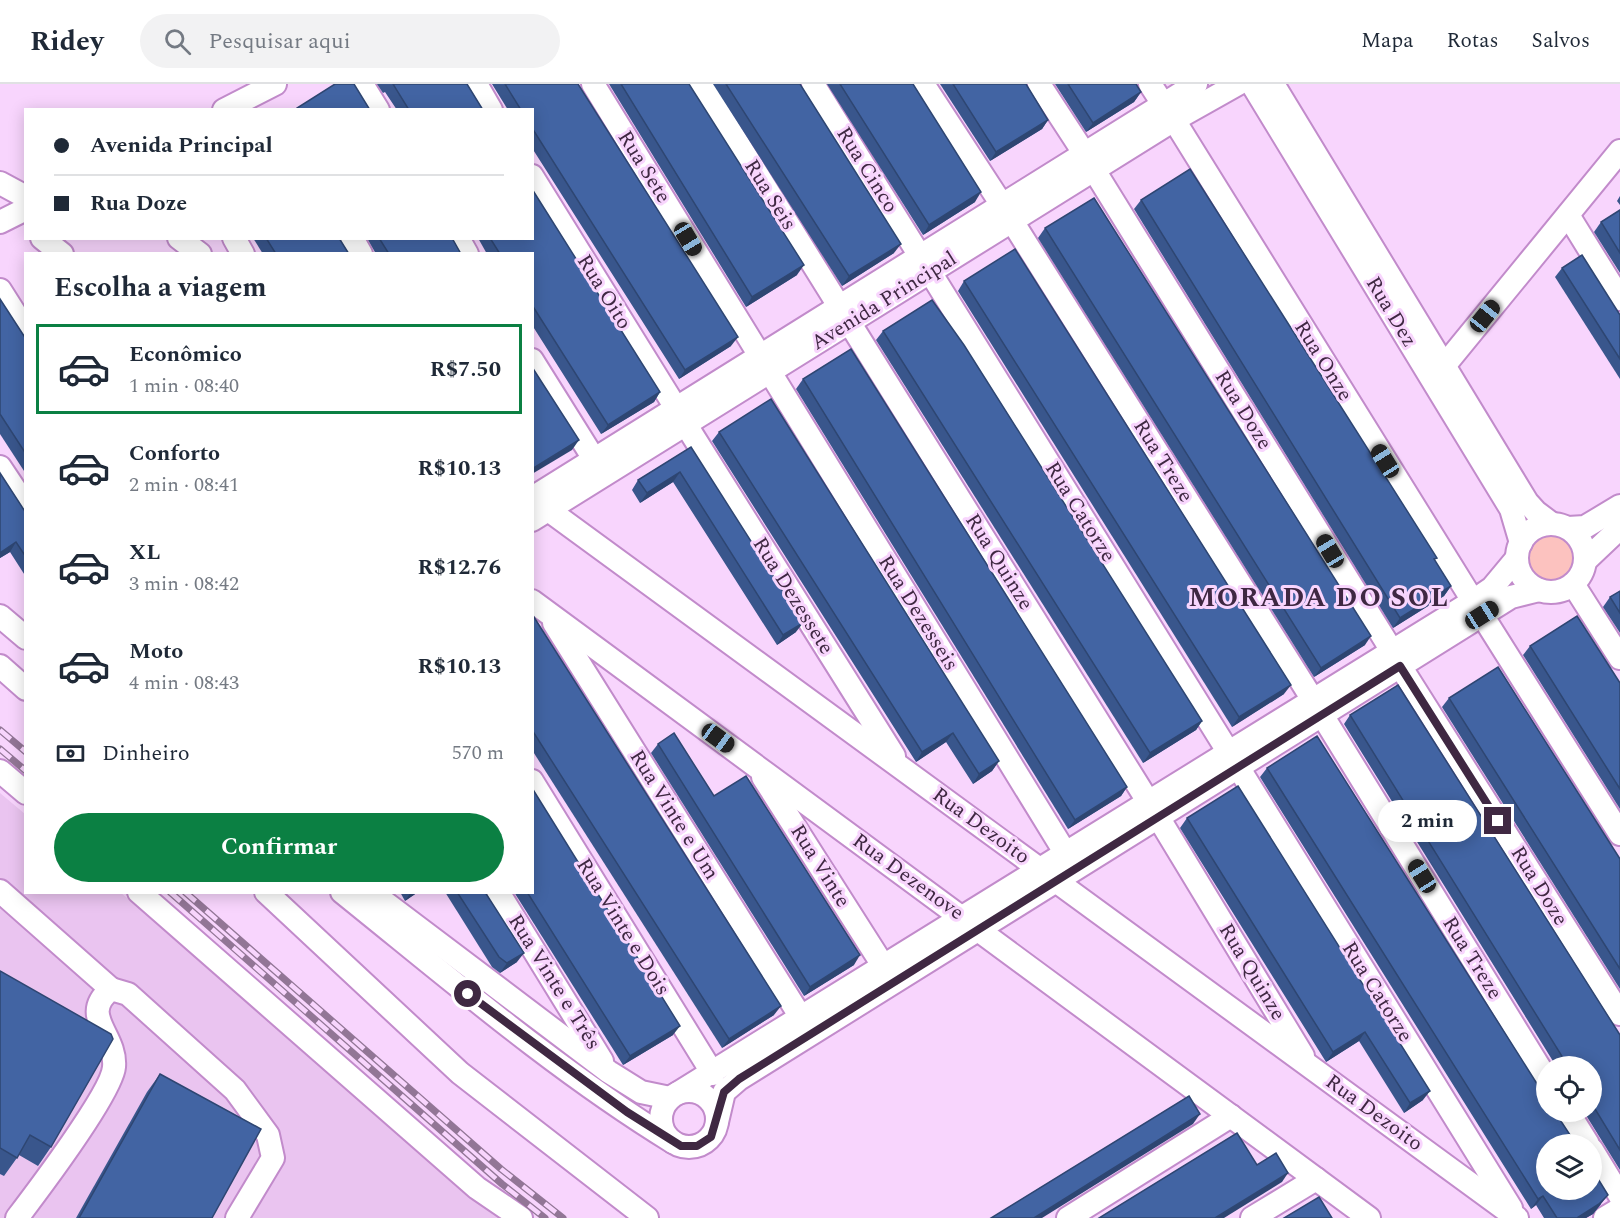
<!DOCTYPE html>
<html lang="pt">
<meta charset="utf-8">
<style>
body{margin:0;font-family:Spectral,serif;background:#f2f2f3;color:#1f2937;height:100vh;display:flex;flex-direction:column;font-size:22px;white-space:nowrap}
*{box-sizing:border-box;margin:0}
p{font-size:20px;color:#747a83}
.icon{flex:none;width:33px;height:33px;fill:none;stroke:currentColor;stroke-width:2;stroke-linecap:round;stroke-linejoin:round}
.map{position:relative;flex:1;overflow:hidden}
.details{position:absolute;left:24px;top:168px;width:510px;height:642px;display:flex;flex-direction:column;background:#fff;border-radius:0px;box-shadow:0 3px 15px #0003}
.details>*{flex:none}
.banner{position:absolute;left:24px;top:24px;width:510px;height:132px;border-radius:0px;box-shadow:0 3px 15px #0003;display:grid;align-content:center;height:132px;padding:0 30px;background:#fff}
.tools{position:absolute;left:1536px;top:972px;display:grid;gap:12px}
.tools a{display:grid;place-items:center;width:66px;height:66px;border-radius:50%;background:#fff;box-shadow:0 3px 15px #0003;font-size:30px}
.end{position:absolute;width:27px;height:27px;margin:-14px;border:8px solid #3f2842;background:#fff;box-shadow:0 0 0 3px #fff}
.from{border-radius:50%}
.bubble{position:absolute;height:42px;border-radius:21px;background:#fff;box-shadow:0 3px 15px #0003;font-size:20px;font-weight:700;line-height:42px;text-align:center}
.car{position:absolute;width:18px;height:36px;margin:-18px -9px;border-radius:8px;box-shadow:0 0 4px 2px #0007;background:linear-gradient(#222 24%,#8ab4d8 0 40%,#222 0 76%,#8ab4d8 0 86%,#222 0)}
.banner b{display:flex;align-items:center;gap:21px;height:57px;font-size:22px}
.banner b+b{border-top:2px solid #e0e1e3}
.banner i{width:15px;height:15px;background:#1f2937}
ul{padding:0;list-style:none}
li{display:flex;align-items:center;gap:18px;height:90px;margin:0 12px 9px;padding:0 18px;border:3px solid transparent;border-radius:0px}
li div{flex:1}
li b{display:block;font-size:22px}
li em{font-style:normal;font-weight:700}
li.active{border-color:#0b8043}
li>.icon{width:54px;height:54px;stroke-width:1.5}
h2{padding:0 30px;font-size:27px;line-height:72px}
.pay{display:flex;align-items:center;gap:15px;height:66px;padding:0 30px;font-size:22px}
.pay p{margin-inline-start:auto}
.cta{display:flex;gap:12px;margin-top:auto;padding:12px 30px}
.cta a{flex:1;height:69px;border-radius:36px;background:#0b8043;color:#fff;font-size:24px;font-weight:700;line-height:69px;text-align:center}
header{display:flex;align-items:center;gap:36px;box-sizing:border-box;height:84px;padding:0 30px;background:#fff;border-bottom:2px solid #e0e1e3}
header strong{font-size:28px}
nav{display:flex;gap:33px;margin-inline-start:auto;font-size:21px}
.search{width:420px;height:54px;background:#f2f2f3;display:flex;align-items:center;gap:15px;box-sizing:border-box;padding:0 21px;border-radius:33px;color:#747a83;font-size:22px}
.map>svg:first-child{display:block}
.built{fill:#eac4f0}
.green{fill:#fcc2bf}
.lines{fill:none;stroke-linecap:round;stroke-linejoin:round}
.minor-casing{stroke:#c28bcb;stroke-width:26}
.minor{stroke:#fff;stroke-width:22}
.rail-casing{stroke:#927696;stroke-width:7}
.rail{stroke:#f8d5fd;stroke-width:4.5;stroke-dasharray:14;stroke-linecap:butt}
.wall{fill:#39568c}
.shaded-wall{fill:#2e4672}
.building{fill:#4264a3;stroke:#2e4672;stroke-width:1.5}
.route{stroke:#3f2842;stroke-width:8}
.labels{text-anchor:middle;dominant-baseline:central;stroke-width:6;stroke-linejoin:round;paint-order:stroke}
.street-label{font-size:21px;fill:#3f2842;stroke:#f8d5fd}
.district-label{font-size:27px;font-weight:bold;letter-spacing:1.5px;fill:#3f2842;stroke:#f8d5fd}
</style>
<header>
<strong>Ridey</strong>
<div class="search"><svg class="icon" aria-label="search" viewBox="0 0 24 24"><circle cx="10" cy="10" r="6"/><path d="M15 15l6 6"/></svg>Pesquisar aqui</div>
<nav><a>Mapa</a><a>Rotas</a><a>Salvos</a></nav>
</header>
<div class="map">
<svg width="1620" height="1134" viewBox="0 0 1620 1134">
<rect width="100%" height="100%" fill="#f8d5fd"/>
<path class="built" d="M0 709 25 730 26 808 121 809 519 1134H0Z"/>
<circle class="green" cx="1551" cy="475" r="28"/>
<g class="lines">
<defs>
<g id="minor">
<path d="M362 0 378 26"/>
<path d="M476 0 491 26"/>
<path d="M593 0 1066 770"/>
<path d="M701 0 839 222"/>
<path d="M813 0 920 172"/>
<path d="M923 0 1002 121"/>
<path d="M1039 0 1084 69"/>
<path d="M1150 0 1163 20"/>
<path d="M1196 0 532 414 1517 1134"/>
<path d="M1252 0 1511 425 1521 459"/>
<path d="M1273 0 1527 418 1536 428 1552 440"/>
<path d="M224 26 275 0"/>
<path d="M1174 36 1473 517"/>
<path d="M1094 86 1392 567"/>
<path d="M532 92 676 324"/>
<path d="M0 99 26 113"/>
<path d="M1568 131 1620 215"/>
<path d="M1012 137 1313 616"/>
<path d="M0 138 26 125"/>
<path d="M42 154 62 170"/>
<path d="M179 154 200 170"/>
<path d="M234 154 243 170"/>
<path d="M352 154 361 170"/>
<path d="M458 154 467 170"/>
<path d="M930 188 1229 669"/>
<path d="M0 206 26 247"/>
<path d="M849 238 1149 719"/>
<path d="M532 276 594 375"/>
<path d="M1444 282 1620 67"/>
<path d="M686 341 894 672"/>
<path d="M0 383 26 422"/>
<path d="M532 436 1174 36 1238 0"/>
<circle cx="1551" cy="474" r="34"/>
<path d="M1568 444 1585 443 1620 422"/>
<path d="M1585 477 1620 444"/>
<path d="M1573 500 1620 574"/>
<path d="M532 517 1369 1134"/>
<path d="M1482 531 1620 750"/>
<path d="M0 532 26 554"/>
<path d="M554 539 802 935"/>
<path d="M0 582 26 605"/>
<path d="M1400 582 1620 930"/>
<path d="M1322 631 1546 994"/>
<path d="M1238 683 1511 1124"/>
<path d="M0 687 26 709"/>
<path d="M763 693 884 883"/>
<path d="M532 697 713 990"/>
<path d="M1158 733 1303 972"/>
<path d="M0 807 111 905"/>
<path d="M139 808 477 1104 521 1134"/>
<path d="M266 808 460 989 647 1134"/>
<path d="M342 808C449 894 557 987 673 1058"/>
<path d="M371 808 609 988 641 1008 670 1014"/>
<path d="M498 808 602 977"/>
<circle cx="689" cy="1035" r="28"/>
<path d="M678 1009 1473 517 1492 504 1517 474"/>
<path d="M1568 1028 1588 1060"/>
<path d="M717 1038 724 1008 739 995 1511 513 1539 506"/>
<path d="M1592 1066 1620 1112"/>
<path d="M17 1134C36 1109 112 1009 114 983 117 950 78 932 111 905L128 910 235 1006 268 1051 273 1074 237 1134"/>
<path d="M1068 1134 1231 1032"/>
<path d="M1252 1134 1316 1095"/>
<path d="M1605 1134 1620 1125"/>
</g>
</defs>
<use href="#minor" class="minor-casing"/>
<use href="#minor" class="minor"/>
<defs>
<g id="rail">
<path d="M0 646 26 668"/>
<path d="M0 665 26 687"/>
<path d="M170 808 502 1100 545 1134"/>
<path d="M185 808 501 1085 563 1134"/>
</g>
</defs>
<use href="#rail" class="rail-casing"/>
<use href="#rail" class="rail"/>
</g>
<g class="wall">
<path d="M377 0H467L483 26H397L385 8 383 9Z"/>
<path d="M492 0H578L731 262 679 295 532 64V26H508Z"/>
<path d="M609 0H689L797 191 746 223Z"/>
<path d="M713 0H800L894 169 842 202Z"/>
<path d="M827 0H913L975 118 923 151Z"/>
<path d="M940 0H1026L1048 36 1042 45 990 77Z"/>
<path d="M1055 0H1136L1141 8 1134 18 1086 48Z"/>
<path d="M1620 112V121L1617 117Z"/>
<path d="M1141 116 1435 477 1451 502 1444 512 1393 544 1134 125Z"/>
<path d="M1620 126V189L1594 148 1601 138Z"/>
<path d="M1045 144 1365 561 1314 593 1038 154Z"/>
<path d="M253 154H339L349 170H263Z"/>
<path d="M367 154H452L461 170H376Z"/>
<path d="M478 154H532L660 308 654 318 601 350 532 241V170H487Z"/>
<path d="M1562 184 1620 231V295L1555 193Z"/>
<path d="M964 197 1284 610 1232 643 958 207Z"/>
<path d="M0 215 26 255V390L0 350Z"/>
<path d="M883 247 1202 637 1196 646 1143 679 876 256Z"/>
<path d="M803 295 1127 703 1121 712 1068 745 796 305Z"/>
<path d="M719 348 999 677 992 687 973 700 946 658 916 678 712 357Z"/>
<path d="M691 363 796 548 777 561 673 398 640 419 632 406 638 396Z"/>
<path d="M0 389 26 429V493L10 468 0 474Z"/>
<path d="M1620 507V549L1603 523 1610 513Z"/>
<path d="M532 530 774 931 722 964 532 666Z"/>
<path d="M1530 562 1620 599V725L1523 571Z"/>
<path d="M1449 614 1620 775V905L1442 623Z"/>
<path d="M1350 631 1620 951V1086L1584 1028H1592V982H1556L1344 640Z"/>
<path d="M658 660 714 712 854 881 804 912 651 669Z"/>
<path d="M1267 684 1601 1120 1593 1130 1586 1134H1544L1536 1121 1531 1125 1260 693Z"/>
<path d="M1187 734 1423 1016 1404 1029 1359 957 1326 978 1180 744Z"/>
<path d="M400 808H418L405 817Z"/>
<path d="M445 808H485L517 878 500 889 492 883Z"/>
<path d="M514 808H532L673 951 623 981Z"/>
<path d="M0 887 51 1063 38 1082 19 1071 4 1092 0 1090Z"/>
<path d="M160 990 212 1134H76L147 1008Z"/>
</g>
<g class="shaded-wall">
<path d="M1141 8 1134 18 1086 48 1093 39Z"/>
<path d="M1048 36 1042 45 990 77 996 68Z"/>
<path d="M981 108 975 118 923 151 929 141Z"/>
<path d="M901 160 894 169 842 202 849 192Z"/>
<path d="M804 181 797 191 746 223 752 213Z"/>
<path d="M738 253 731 262 679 295 685 286Z"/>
<path d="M660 308 654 318 601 350 608 341Z"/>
<path d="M579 356 572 366 532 390V385Z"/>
<path d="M680 388 673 398 640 419 647 409Z"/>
<path d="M16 458 10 468 0 474V469Z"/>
<path d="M1451 502 1444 512 1393 544 1400 534Z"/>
<path d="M803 539 796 548 777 561 783 551Z"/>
<path d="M1371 552 1365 561 1314 593 1321 584Z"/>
<path d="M1291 601 1284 610 1232 643 1239 633Z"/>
<path d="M1202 637 1196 646 1143 679 1150 669Z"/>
<path d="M953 649 946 658 916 678 922 668Z"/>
<path d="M999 677 992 687 973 700 979 690Z"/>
<path d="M1127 703 1121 712 1068 745 1075 736Z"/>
<path d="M411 808H418L405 817Z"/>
<path d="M524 869 517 878 500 889 507 879Z"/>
<path d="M860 871 854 881 804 912 810 903Z"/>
<path d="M781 922 774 931 722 964 729 955Z"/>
<path d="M680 942 673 951 623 981 630 972Z"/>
<path d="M1365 948 1359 957 1326 978 1333 968Z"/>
<path d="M1430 1007 1423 1016 1404 1029 1410 1019Z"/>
<path d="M1200 1030 1193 1040 1042 1134H1034Z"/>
<path d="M1288 1089 1282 1098 1224 1134H1215Z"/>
<path d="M1608 1111 1601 1120 1593 1130 1586 1134H1577Z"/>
<path d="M1543 1112 1536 1121 1531 1125 1538 1115Z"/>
</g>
<g class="building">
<path d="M335 0H354L370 26H298L297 24Z"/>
<path d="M393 0H467L483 26H409Z"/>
<path d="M505 0H578L738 253 685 286 532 44V26H521Z"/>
<path d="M621 0H689L804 181 752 213Z"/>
<path d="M726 0H800L901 160 849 192Z"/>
<path d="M840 0H913L981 108 929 141Z"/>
<path d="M953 0H1026L1048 36 996 68Z"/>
<path d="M1068 0H1136L1141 8 1093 39Z"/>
<path d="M1190 85 1437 474 1434 475 1451 502 1400 534 1141 116Z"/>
<path d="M532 105 660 308 608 341 532 221V170H500L490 154H532Z"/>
<path d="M1094 114 1371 552 1321 584 1045 144Z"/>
<path d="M1620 126V169L1601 138Z"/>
<path d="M266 154H339L349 170H276Z"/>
<path d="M379 154H452L461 170H389Z"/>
<path d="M1015 165 1291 601 1239 633 964 197Z"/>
<path d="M1582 171 1620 231V275L1562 184Z"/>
<path d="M0 215 26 255V370L0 330Z"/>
<path d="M932 216 964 261 1202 637 1150 669 883 247Z"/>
<path d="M851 265 1127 703 1075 736 803 295Z"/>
<path d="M532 283 579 356 532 385Z"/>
<path d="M771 315 999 677 979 690 953 649 922 668 719 348Z"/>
<path d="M691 363 803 539 783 551 680 388 647 409 638 396Z"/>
<path d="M0 389 26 429V473L16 458 0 469Z"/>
<path d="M1620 507V529L1610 513Z"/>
<path d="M532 530 781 922 729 955 532 646Z"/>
<path d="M1577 532 1620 599V705L1530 562Z"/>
<path d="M1498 583 1620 775V885L1449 614Z"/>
<path d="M1398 601 1620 951V1066L1592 1020V982H1568L1350 631Z"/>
<path d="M674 649 714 712 746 692 860 871 810 903 658 660Z"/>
<path d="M1317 652 1546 1014V1028H1555L1576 1060H1546V1106H1592V1085L1608 1111 1599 1120 1577 1134H1557L1543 1112 1538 1115 1267 684Z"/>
<path d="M1238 702 1430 1007 1410 1019 1365 948 1333 968 1187 734Z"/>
<path d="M532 704 680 942 630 972 527 808H532Z"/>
<path d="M457 808H485L524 869 507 879 499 873Z"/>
<path d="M0 887 111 950 113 955 51 1063 30 1051 17 1074 0 1064Z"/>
<path d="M160 990 261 1045 212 1134H79Z"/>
<path d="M1189 1012 1200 1030 1034 1134H991Z"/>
<path d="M1237 1049 1257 1081 1276 1069 1288 1089 1215 1134H1099Z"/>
<path d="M1319 1113 1332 1134H1284Z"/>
</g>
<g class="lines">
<path class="route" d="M468 910 627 1028 681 1062H697L711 1053 724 1008 739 995 1400 582 1498 737"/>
</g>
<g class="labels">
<g class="street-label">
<text transform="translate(644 83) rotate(58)">Rua Sete</text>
<text transform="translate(867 86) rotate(58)">Rua Cinco</text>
<text transform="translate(770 111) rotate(58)">Rua Seis</text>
<text transform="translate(604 208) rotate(58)">Rua Oito</text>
<text transform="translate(884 217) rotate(-32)">Avenida Principal</text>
<text transform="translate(1391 228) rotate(59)">Rua Dez</text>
<text transform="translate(1323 277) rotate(58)">Rua Onze</text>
<text transform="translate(1243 326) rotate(58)">Rua Doze</text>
<text transform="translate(1163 377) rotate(58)">Rua Treze</text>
<text transform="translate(1080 428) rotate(58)">Rua Catorze</text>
<text transform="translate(999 478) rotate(58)">Rua Quinze</text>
<text transform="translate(793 512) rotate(58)">Rua Dezessete</text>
<text transform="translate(918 529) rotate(58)">Rua Dezesseis</text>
<text transform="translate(674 731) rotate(58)">Rua Vinte e Um</text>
<text transform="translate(981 742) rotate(36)">Rua Dezoito</text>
<text transform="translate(820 782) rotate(58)">Rua Vinte</text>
<text transform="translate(908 793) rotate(36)">Rua Dezenove</text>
<text transform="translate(1539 802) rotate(58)">Rua Doze</text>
<text transform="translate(623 843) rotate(58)">Rua Vinte e Dois</text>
<text transform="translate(1472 874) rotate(58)">Rua Treze</text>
<text transform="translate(1252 888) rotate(59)">Rua Quinze</text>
<text transform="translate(554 898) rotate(58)">Rua Vinte e Três</text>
<text transform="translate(1377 908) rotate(58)">Rua Catorze</text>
<text transform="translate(1374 1029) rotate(36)">Rua Dezoito</text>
</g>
<g class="district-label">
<text x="1319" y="514">MORADA DO SOL</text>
</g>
</g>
</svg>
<div class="tools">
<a><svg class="icon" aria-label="locate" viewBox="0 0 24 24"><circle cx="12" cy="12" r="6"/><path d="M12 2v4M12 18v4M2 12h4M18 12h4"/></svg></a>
<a><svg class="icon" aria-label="layers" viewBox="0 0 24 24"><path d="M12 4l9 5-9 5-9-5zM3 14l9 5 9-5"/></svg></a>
</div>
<i class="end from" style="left:468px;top:910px"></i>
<i class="end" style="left:1498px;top:737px"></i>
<div class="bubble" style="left:1378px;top:716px;width:99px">2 min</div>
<i class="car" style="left:688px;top:155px;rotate:149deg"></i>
<i class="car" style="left:1485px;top:232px;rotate:39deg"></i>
<i class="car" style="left:1385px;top:377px;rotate:328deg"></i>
<i class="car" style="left:1330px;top:467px;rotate:329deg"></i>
<i class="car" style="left:1482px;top:531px;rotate:58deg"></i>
<i class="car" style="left:718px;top:654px;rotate:126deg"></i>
<i class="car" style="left:1422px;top:792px;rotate:328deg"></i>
<div class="banner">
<b><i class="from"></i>Avenida Principal</b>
<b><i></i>Rua Doze</b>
</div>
<section class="details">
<h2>Escolha a viagem</h2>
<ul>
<li class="active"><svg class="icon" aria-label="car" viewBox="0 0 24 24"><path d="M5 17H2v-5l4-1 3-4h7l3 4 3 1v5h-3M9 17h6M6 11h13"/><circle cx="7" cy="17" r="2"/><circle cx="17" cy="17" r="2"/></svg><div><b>Econômico</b><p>1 min · 08:40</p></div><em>R$7.50</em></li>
<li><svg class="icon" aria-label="car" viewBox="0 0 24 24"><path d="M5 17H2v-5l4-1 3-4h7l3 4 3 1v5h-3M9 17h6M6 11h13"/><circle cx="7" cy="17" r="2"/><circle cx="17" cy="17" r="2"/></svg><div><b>Conforto</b><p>2 min · 08:41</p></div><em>R$10.13</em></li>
<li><svg class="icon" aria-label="car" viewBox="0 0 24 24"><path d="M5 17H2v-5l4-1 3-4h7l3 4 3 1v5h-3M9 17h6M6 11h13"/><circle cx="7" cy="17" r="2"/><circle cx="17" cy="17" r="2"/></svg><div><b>XL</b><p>3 min · 08:42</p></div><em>R$12.76</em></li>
<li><svg class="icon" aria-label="car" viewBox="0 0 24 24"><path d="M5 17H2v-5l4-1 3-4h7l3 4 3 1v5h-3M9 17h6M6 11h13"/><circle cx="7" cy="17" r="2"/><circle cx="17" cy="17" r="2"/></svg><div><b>Moto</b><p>4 min · 08:43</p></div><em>R$10.13</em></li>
</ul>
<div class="pay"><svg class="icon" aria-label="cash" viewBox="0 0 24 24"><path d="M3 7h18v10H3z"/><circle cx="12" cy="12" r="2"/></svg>Dinheiro<p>570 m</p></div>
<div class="cta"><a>Confirmar</a></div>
</section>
</div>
